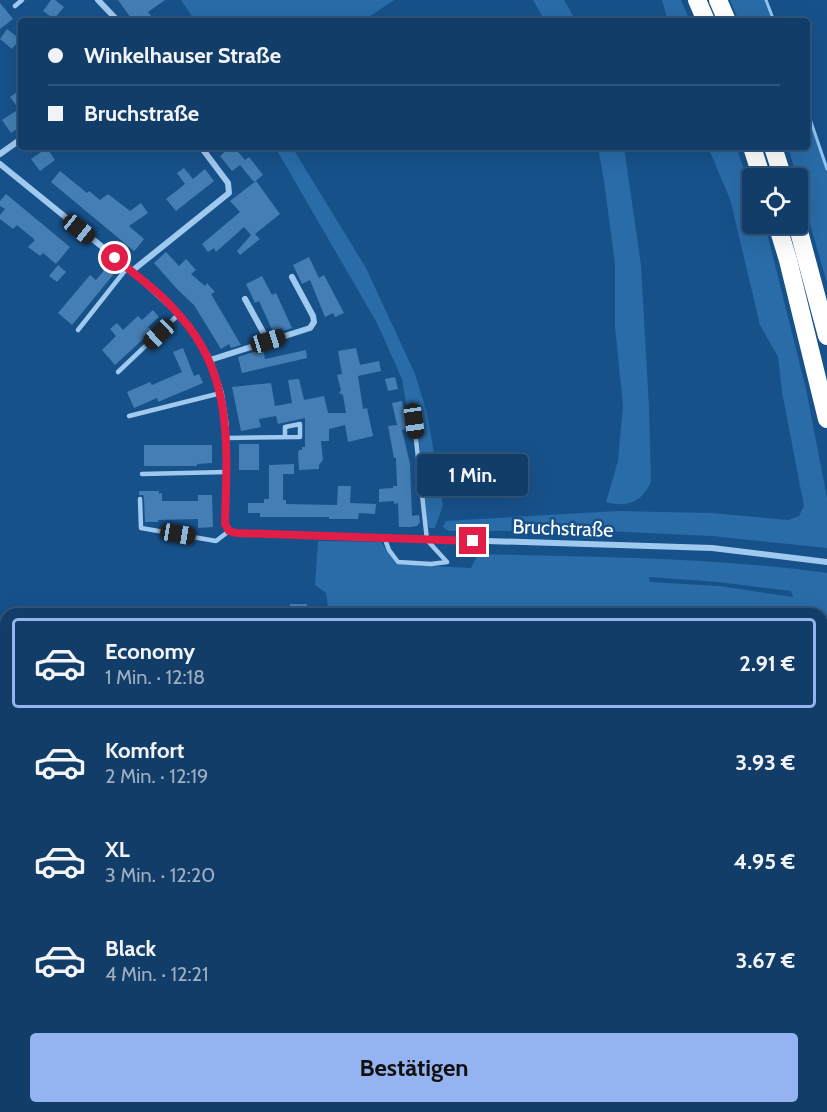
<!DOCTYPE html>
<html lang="de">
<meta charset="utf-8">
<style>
body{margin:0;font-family:Cabin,sans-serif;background:#1a446e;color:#f1f3f6;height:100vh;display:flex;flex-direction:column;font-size:22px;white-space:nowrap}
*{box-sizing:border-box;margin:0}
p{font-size:20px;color:#9caec0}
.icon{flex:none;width:33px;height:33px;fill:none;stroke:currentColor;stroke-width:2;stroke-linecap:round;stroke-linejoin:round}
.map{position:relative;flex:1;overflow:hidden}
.sheet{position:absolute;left:0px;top:608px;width:828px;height:506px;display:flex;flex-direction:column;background:#113d68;border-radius:18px 18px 0 0;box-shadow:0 6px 24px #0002,0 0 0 2px #30567c}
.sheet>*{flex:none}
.hud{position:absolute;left:18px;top:18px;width:792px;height:132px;border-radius:6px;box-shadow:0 6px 24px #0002,0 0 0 2px #30567c;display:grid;align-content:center;height:132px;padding:0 30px;background:#113d68}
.fabs{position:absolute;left:742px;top:168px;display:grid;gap:12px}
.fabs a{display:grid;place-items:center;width:66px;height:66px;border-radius:6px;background:#113d68;box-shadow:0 6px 24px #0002,0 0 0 2px #30567c;font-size:30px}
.end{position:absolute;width:27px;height:27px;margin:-14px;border:8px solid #e11d48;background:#fff;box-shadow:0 0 0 3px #fff}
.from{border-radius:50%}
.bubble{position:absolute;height:42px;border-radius:6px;background:#113d68;box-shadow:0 6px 24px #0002,0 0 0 2px #30567c;font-size:20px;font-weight:700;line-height:42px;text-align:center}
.car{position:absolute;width:18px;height:36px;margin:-18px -9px;border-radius:8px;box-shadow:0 0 4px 2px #0007;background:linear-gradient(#222 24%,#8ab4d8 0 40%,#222 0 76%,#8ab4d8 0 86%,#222 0)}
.hud b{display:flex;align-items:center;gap:21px;height:57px;font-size:22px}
.hud b+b{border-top:2px solid #30567c}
.hud i{width:15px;height:15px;background:#f1f3f6}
ul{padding:10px 0 0;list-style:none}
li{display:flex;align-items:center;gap:18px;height:90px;margin:0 12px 9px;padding:0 18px;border:3px solid transparent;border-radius:6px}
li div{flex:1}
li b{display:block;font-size:22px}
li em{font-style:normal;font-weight:700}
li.current{border-color:#95b2f1}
li>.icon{width:54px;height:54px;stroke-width:1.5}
.primary-button{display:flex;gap:12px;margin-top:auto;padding:12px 30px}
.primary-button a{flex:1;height:69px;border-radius:6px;background:#95b2f1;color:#111;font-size:24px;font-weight:700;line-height:69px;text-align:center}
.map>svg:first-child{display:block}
.green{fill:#296ca8;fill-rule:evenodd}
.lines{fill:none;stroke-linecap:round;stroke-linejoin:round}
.stream{stroke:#92c5f1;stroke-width:3}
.building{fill:#447eb4}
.lane{stroke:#9fc9ee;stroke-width:4.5}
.street{stroke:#9fc9ee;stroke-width:6}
.highway{stroke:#fff;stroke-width:18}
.route{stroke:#e11d48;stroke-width:8}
.labels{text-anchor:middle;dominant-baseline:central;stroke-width:5;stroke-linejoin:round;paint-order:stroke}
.street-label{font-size:20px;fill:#fff;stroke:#17518a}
</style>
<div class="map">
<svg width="827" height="1112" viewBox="0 0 827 1112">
<rect width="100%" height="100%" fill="#17518a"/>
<g class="green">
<path d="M181 0H394L363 21H195Z"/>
<path d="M533 0H564L576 21H545Z"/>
<path d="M662 0H681L690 21H668Z"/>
<path d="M730 0H767L775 21H739Z"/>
<path d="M807 110 827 164V283L788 147H807Z"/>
<path d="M275 147H292L366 268 415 374 427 413 443 505 435 528H429L427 522 417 420 408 415 402 379 377 323Z"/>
<path d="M598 147H624L641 265 649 408 651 482C642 502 627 508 606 502L618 461 623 406 615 326V264L604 181Z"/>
<path d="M708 147H736L753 195V224H763L768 237 806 389 827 498V548L712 536 605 531H449L443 527 446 521 617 511 711 513 788 520 799 516 804 506 782 392 778 357 760 325 730 199Z"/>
<path d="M318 541 381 542 396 564 471 568 478 554C594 557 711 557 827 573V713L822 828V614L329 613 326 593 315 585ZM649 577 718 582 791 591 793 597 719 586 650 582Z"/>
<path d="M827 820V1081L822 1092V901Z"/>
<path d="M6 904V1107H26L23 1112H0V909Z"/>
<path d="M382 1107H814L811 1112H613L606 1110 592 1112H379Z"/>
</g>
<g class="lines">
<g class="stream">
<path d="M766 0 774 21"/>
<path d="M807 110 827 169"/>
<path d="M822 865 827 738"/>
<path d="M771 1112 773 1107"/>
</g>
</g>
<g class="building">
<path d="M51 0H55L64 7 54 19 43 11Z"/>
<path d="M118 0H165L148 12 155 21H133Z"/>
<path d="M0 3 13 19 0 29Z"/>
<path d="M7 29 20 39 12 49 0 39Z"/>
<path d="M21 89V126L11 133 2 120 19 109 10 97Z"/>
<path d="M231 147H234L245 160 249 157 263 175 254 182 240 165 232 171 220 156Z"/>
<path d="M47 148 55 160 40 171 31 159Z"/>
<path d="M184 168 193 179 205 169 214 181 176 211 166 199 185 184 177 173Z"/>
<path d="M60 171 87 193 89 191 100 200 108 194 130 211 141 203 148 213 129 226 144 239 137 248 134 251 51 182Z"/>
<path d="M256 181 280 214 255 234 260 239 240 255 237 251 251 235 244 227 216 252 214 248 208 252 202 244 240 212 230 201Z"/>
<path d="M6 194 70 247 56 264 43 253 40 256 28 247 35 240 17 225 13 229 0 219V215L5 209 0 206V201Z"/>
<path d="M166 252 179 266 186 259 196 270 191 274 205 286 207 283 215 292 211 294 241 345 231 348 229 344 221 349 194 305 177 289 154 263Z"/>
<path d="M309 257 319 278 324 275 344 313 335 317 333 313 325 317 310 280 302 284 293 265Z"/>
<path d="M58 265 66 272 57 282 49 276Z"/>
<path d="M106 268 113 275 72 325 58 313 90 275 96 280Z"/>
<path d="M262 276 272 295 276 293 292 328 283 331 282 328 273 332 259 301 255 303 246 284Z"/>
<path d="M153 310 159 317 148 327 152 331 115 365 102 350 116 336 110 329 117 323 123 330 138 316 142 320Z"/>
<path d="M183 348 194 376 199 374 203 383 158 402 157 398 134 408 127 392 150 382 152 385 182 372 173 352Z"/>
<path d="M356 348 360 365 379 361 381 371 358 376 363 409 367 408 373 436 348 442 345 425 329 429V441H321L323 460 319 465V469L299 470 298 453 299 450H302V447H305V418L278 424 276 416 259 419 261 427 241 431 232 387 271 383 275 406 292 403 288 380 299 379 304 400 324 396 328 413H346L343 395 339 393 341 390 337 375 342 374 338 351Z"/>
<path d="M263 349 265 359 306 350 307 358 242 373 238 357Z"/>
<path d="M395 377 398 389 388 391 385 379Z"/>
<path d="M402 401 408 429 402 430 410 464 412 516 419 515 420 522 417 526 410 527H399L398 503 394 504V501L379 502V489L393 488V486H397L396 458H394L388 426 397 425 392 403Z"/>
<rect x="239" y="444" width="20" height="26"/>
<path d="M144 445H212V463L197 464V466H144Z"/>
<path d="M294 464V474H283V500H286V504L337 505 338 486H351L350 503 376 504 375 514 359 513 358 519H329V517H260V513H248V503H264V499H269V465Z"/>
<path d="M139 491H159V494L162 493V501H198V495H212L213 527 198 528V519L158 520V522H145L144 498 143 495H139Z"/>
<rect x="290" y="604" width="17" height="10"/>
</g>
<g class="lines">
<g class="lane">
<path d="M15 6 22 0"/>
<path d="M78 330 127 268"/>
<path d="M118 372 179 314"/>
<path d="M129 416 221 393"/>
<path d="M226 438 300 437V424L285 427V437"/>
<path d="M142 474 226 472"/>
<path d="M140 499 141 528 216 541 229 531"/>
<path d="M384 537 389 550 398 562 431 564 447 562 427 540 414 421"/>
</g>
<g class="street">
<path d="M98 0 118 21"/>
<path d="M0 154 21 139"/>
<path d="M0 164 132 271 179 314 196 336 210 360 221 393 226 425V524L229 531 236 533 712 548 827 562"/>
<path d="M132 271 229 193 228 183 201 147"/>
<path d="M245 299 268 341"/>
<path d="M210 360 310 328 314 322 313 316 292 277"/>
</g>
<g class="highway">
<path d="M697 0 706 21"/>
<path d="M718 0 727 21"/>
<path d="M752 147 762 178"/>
<path d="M773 147 783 178"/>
<path d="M777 224 788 260 827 419"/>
<path d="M797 224 827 336"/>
<path d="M823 1112 827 1104"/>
</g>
</g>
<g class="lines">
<path class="route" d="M115 258C137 276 162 294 180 316 234 376 227 448 225 524L229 531 236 533 473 541"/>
</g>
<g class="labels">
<g class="street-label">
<text transform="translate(563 528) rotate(2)">Bruchstraße</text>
</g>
</g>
</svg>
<div class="fabs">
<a><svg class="icon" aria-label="locate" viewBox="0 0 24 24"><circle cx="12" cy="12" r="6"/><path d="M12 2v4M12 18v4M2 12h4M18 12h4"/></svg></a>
</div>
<i class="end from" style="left:115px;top:258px"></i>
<i class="end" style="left:473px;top:541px"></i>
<div class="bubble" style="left:417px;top:454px;width:111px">1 Min.</div>
<i class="car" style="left:79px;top:229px;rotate:129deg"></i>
<i class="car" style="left:159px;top:334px;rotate:227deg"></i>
<i class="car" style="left:268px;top:341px;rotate:73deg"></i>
<i class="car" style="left:414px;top:421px;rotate:172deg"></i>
<i class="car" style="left:178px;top:534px;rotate:100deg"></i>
<div class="hud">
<b><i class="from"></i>Winkelhauser Straße</b>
<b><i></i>Bruchstraße</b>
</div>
<section class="sheet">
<ul>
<li class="current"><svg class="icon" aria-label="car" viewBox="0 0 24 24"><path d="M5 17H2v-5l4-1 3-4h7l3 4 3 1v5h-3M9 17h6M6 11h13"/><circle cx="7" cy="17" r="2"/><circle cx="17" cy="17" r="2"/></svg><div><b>Economy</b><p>1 Min. · 12:18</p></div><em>2.91 €</em></li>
<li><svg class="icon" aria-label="car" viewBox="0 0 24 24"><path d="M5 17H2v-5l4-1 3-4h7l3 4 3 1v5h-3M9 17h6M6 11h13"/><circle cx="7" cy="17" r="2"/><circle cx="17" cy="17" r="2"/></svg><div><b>Komfort</b><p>2 Min. · 12:19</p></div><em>3.93 €</em></li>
<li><svg class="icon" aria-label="car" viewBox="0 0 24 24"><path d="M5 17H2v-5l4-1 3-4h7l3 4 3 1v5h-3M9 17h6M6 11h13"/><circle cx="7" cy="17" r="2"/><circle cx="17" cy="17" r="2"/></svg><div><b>XL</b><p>3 Min. · 12:20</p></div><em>4.95 €</em></li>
<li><svg class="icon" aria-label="car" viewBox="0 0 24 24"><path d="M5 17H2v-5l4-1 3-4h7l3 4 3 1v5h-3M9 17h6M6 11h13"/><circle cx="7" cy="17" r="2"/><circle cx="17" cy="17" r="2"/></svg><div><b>Black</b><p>4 Min. · 12:21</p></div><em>3.67 €</em></li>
</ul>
<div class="primary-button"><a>Bestätigen</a></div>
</section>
</div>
